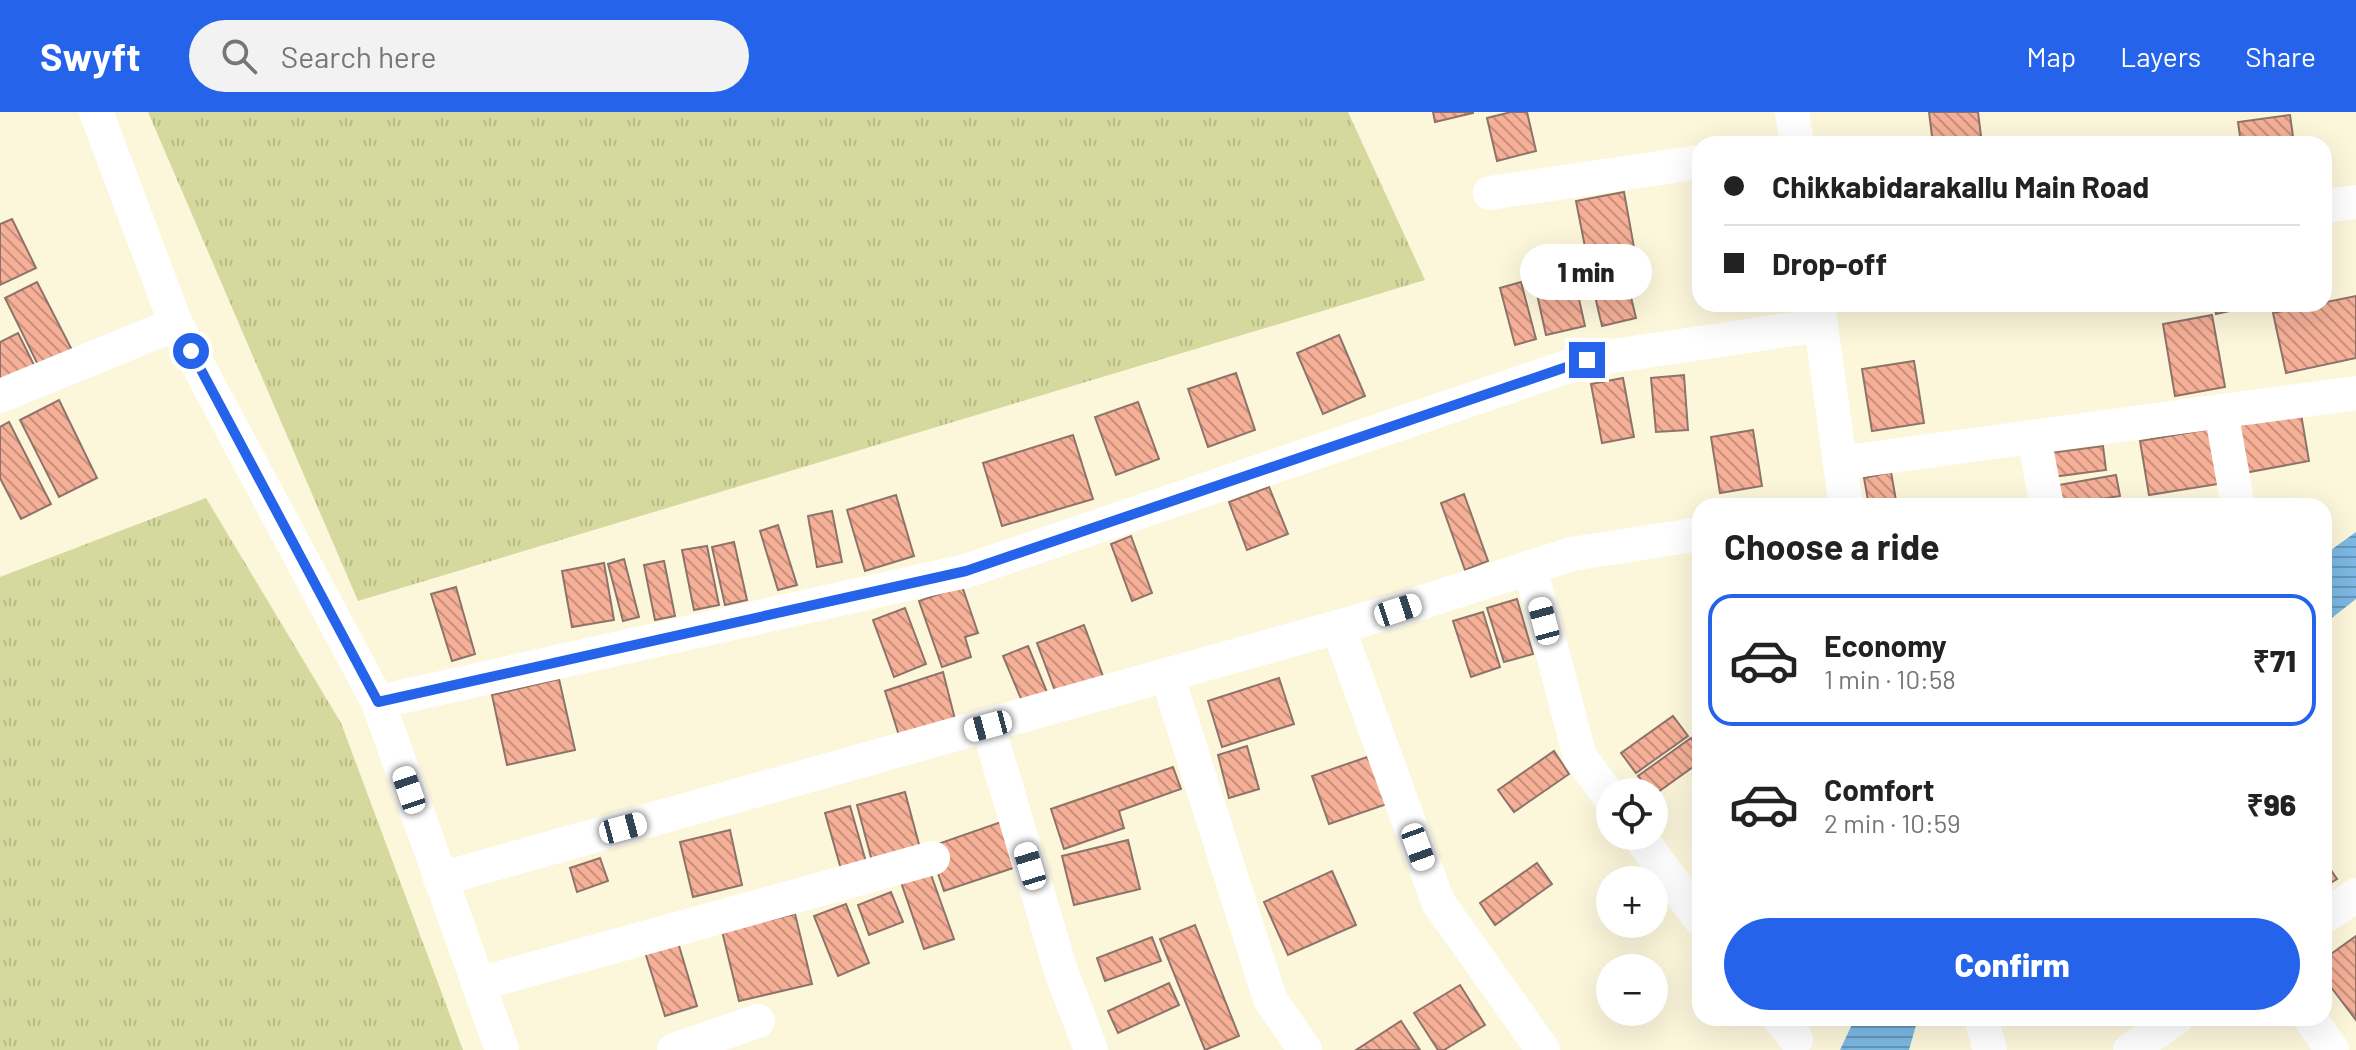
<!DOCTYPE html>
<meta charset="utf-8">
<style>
body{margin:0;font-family:Barlow,sans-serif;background:#f2f2f2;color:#222;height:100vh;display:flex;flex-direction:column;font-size:30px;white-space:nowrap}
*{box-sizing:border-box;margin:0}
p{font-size:26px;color:#767676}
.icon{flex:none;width:44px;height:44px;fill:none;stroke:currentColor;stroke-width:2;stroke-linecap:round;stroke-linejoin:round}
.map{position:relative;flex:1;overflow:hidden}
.sheet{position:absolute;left:1692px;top:386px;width:640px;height:528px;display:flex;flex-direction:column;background:#fff;border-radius:24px;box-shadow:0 8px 32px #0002}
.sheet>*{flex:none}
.top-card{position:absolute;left:1692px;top:24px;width:640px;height:176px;border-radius:24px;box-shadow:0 8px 32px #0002;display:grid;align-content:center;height:176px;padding:0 32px;background:#fff}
.fabs{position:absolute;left:1596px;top:666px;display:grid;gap:16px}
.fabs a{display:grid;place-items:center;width:72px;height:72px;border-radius:50%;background:#fff;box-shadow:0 8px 32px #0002;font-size:40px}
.end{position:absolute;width:36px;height:36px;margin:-18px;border:10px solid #2563eb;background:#fff;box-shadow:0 0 0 4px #fff}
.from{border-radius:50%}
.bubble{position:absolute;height:56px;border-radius:28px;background:#fff;box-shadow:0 8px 32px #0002;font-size:26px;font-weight:800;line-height:56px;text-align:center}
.car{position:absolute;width:24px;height:48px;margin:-24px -12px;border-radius:10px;box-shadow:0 0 6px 2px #0007;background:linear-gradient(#fff 24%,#345 0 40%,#fff 0 76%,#345 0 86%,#fff 0)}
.top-card b{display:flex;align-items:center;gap:28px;height:76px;font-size:30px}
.top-card b+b{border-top:2px solid #e0e0e0}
.top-card i{width:20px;height:20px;background:#222}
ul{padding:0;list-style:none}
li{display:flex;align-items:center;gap:24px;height:132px;margin:0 16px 12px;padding:0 16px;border:4px solid transparent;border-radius:24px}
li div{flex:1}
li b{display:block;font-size:30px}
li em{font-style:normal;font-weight:800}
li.current{border-color:#2563eb}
li>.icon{width:72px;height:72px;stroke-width:1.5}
h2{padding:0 32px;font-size:36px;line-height:96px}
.action{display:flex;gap:16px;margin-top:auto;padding:16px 32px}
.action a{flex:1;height:92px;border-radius:48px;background:#2563eb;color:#fff;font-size:32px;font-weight:800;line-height:92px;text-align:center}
header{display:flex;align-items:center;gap:48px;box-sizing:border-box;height:112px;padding:0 40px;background:#2563eb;color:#fff}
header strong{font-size:38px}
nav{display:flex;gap:44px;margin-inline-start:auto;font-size:28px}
.search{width:560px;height:72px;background:#f2f2f2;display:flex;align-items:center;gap:20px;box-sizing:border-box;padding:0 28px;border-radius:44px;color:#767676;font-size:30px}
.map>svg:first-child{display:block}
.grass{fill:url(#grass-tufts)}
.water{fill:url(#water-rules)}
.building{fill:url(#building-back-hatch);stroke:#8e736a;stroke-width:2}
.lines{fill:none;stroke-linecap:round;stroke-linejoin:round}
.street{stroke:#fff;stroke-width:34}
.route{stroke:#2563eb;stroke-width:10}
</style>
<header>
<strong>Swyft</strong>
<div class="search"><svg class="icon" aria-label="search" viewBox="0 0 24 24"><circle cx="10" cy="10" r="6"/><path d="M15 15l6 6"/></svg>Search here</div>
<nav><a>Map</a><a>Layers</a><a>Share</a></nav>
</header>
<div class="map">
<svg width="2356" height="938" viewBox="0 0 2356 938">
<defs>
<pattern id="grass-tufts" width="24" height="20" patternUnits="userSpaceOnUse" patternTransform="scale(2)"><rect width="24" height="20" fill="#d5d99e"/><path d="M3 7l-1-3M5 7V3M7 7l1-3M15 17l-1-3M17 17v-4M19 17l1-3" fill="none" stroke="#b7bb88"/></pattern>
<pattern id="water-rules" width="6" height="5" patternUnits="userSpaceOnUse" patternTransform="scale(2)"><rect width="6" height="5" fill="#7cb9e4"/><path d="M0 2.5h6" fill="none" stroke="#6697b9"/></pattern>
<pattern id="building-back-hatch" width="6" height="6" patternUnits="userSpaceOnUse" patternTransform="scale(2)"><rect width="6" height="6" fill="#f6b098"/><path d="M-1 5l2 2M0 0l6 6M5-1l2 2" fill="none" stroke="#c8907c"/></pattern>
</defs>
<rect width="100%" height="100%" fill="#fcf7db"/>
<g class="grass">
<path d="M148 0H1348L1425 168 358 489Z"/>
<path d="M206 386 341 611 463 938H0V465Z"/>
</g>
<g class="water">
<path d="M2356 420V487L2324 512V443Z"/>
<path d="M1855 906H1918L1909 938H1840Z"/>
</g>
<g class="building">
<path d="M1433 0H1473V1L1435 10Z"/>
<path d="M1511 0H1527L1536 39 1497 49 1487 6Z"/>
<path d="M1929 0H1978L1982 32H1933Z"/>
<path d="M2290 3 2294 32H2241L2238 10Z"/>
<path d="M1624 80 1635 141 1588 150 1576 89Z"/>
<path d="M12 107 36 156 0 173V112Z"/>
<path d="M1624 156 1636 206 1602 214 1590 163Z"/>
<path d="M1574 165 1585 214 1546 223 1535 173Z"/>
<path d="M37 170 72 238 39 255 5 186Z"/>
<path d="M1521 170 1536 227 1515 233 1500 176Z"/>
<path d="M2356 184V246L2286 261 2273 201Z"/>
<path d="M2214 192H2261L2216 202Z"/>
<path d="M2212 203 2225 275 2175 284 2163 212Z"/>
<path d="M18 221 37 259 0 277V230Z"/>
<path d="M1339 223 1365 284 1323 302 1297 241Z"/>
<path d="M1914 249 1924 311 1872 319 1862 257Z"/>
<path d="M1236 261 1255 318 1208 335 1188 277Z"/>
<path d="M1684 263 1688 318 1656 320 1651 266Z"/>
<path d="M1623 266 1634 325 1602 331 1591 272Z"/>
<path d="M59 288 97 366 59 385 20 308Z"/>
<path d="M1138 290 1159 347 1116 363 1095 305Z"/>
<path d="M2301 302 2309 349 2244 361 2235 314Z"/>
<path d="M9 310 51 392 21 407 0 366V315Z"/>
<path d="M2210 317 2218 372 2149 383 2140 329Z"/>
<path d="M1753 318 1762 374 1720 381 1711 325Z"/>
<path d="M1073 323 1093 387 1002 414 983 351Z"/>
<path d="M2103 334 2106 358 2052 365 2050 341Z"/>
<path d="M1891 360 1897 394H1869L1864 366Z"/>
<path d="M2116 363 2120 384 2057 394 2053 374Z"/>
<path d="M1269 375 1288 422 1247 438 1229 390Z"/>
<path d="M1464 382 1488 449 1465 458 1441 391Z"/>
<path d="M896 383 914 444 865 459 847 398Z"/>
<path d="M832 399 842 450 817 455 808 404Z"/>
<path d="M778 413 797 473 778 478 760 419Z"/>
<path d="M1131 424 1152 481 1132 489 1111 432Z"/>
<path d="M734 430 747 488 725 493 712 435Z"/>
<path d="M707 434 719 493 694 498 682 438Z"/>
<path d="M624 447 639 505 623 509 608 452Z"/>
<path d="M664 449 675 504 655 508 644 453Z"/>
<path d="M604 451 614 508 572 515 562 459Z"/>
<path d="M962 474 978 521 965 525 971 545 942 555 919 489Z"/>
<path d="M456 475 475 542 452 549 431 482Z"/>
<path d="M1517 487 1533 542 1504 550 1487 496Z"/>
<path d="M905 496 926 552 894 565 873 508Z"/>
<path d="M1483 500 1500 555 1471 565 1453 509Z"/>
<path d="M1084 513 1104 567 1057 584 1037 531Z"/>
<path d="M1028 534 1049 585 1025 596 1003 544Z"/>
<path d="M943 560 957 615 902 633 885 579Z"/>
<path d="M1279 566 1294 612 1222 635 1208 589Z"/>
<path d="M559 567 575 638 507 653 492 583Z"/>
<path d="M1673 604 1688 624 1636 661 1621 641Z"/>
<path d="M1691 626 1700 639V650L1654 683 1638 664Z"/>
<path d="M1247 634 1259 677 1229 686 1218 643Z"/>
<path d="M1554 639 1569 662 1514 700 1498 678Z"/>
<path d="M1370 644 1387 692 1329 712 1312 664Z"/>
<path d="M1173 655 1181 677 1119 699 1124 716 1064 737 1051 697Z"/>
<path d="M905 680 920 736 872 749 857 693Z"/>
<path d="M850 694 866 750 841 757 825 701Z"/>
<path d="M1004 709 1019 754 944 779 929 735Z"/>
<path d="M730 718 742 773 693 785 680 730Z"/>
<path d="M1128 728 1140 777 1074 793 1062 744Z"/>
<path d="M600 746 608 769 577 780 570 756Z"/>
<path d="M2324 748 2337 767 2324 775Z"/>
<path d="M1537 751 1552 772 1495 813 1480 791Z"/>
<path d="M1332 759 1356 813 1288 843 1264 790Z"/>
<path d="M930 760 954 827 924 837 901 770Z"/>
<path d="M891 780 903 810 869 823 858 793Z"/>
<path d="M846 792 869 851 838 864 814 804Z"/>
<path d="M795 802 812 872 739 889 722 819Z"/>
<path d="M1195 813 1239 924 1205 938 1160 827Z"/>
<path d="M2356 824V908L2324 866V847Z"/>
<path d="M1152 825 1161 849 1105 869 1097 846Z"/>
<path d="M677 827 697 894 665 904 644 837Z"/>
<path d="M1169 871 1179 893 1118 921 1108 899Z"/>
<path d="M1460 873 1485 913 1444 938H1438L1414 901Z"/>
<path d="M1401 909 1420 938H1356Z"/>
</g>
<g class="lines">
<g class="street">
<path d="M96 0 176 212"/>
<path d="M1792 0 1797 32"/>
<path d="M1490 81 1700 50"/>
<path d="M2324 94 2356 90"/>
<path d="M1818 192 1846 394"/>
<path d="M0 284 176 212 378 590 502 938"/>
<path d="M2221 299 2238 394"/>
<path d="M2034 325 2047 394"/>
<path d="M1840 351 2356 281"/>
<path d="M1530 455 1580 645 1610 685"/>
<path d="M1338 515 1438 790 1543 938"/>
<path d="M1167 563 1270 887 1305 938"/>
<path d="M378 590 966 459 1587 248 1821 213"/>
<path d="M988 614 1061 859 1091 938"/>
<path d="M1639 724 1700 807"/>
<path d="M440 767 1398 498 1572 442 1700 422"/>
<path d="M2324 805 2356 783"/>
<path d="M478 872 933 746"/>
<path d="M1779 906 1796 927"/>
<path d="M1981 906 1990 938"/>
<path d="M2310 906 2332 938"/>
<path d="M674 938 758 909"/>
<path d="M2130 938 2177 906"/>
</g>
</g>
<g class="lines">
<path class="route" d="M191 239 378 590 966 459 1587 248"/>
</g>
</svg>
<div class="fabs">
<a><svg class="icon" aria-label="locate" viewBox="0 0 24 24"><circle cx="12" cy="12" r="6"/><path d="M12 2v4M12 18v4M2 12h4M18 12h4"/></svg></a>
<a>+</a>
<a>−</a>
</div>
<i class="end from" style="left:191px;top:239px"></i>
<i class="end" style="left:1587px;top:248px"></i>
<div class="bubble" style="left:1520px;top:132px;width:132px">1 min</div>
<i class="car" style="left:1398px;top:498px;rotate:72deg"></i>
<i class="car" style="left:1544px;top:509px;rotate:345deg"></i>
<i class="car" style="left:988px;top:614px;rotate:255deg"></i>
<i class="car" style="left:409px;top:678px;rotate:341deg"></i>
<i class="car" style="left:623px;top:716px;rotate:75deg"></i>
<i class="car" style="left:1418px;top:735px;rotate:160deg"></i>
<i class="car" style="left:1030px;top:754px;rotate:343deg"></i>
<div class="top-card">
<b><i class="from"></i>Chikkabidarakallu Main Road</b>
<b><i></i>Drop-off</b>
</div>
<section class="sheet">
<h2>Choose a ride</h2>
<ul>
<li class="current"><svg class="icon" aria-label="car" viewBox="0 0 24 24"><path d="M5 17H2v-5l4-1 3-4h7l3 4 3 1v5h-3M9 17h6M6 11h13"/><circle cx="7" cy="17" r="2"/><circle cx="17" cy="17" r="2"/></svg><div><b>Economy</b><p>1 min · 10:58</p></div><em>₹71</em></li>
<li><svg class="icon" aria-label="car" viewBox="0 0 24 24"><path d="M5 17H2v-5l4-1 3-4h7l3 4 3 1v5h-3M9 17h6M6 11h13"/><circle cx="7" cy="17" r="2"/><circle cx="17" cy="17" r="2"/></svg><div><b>Comfort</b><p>2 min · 10:59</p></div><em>₹96</em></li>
</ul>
<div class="action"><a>Confirm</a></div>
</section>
</div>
